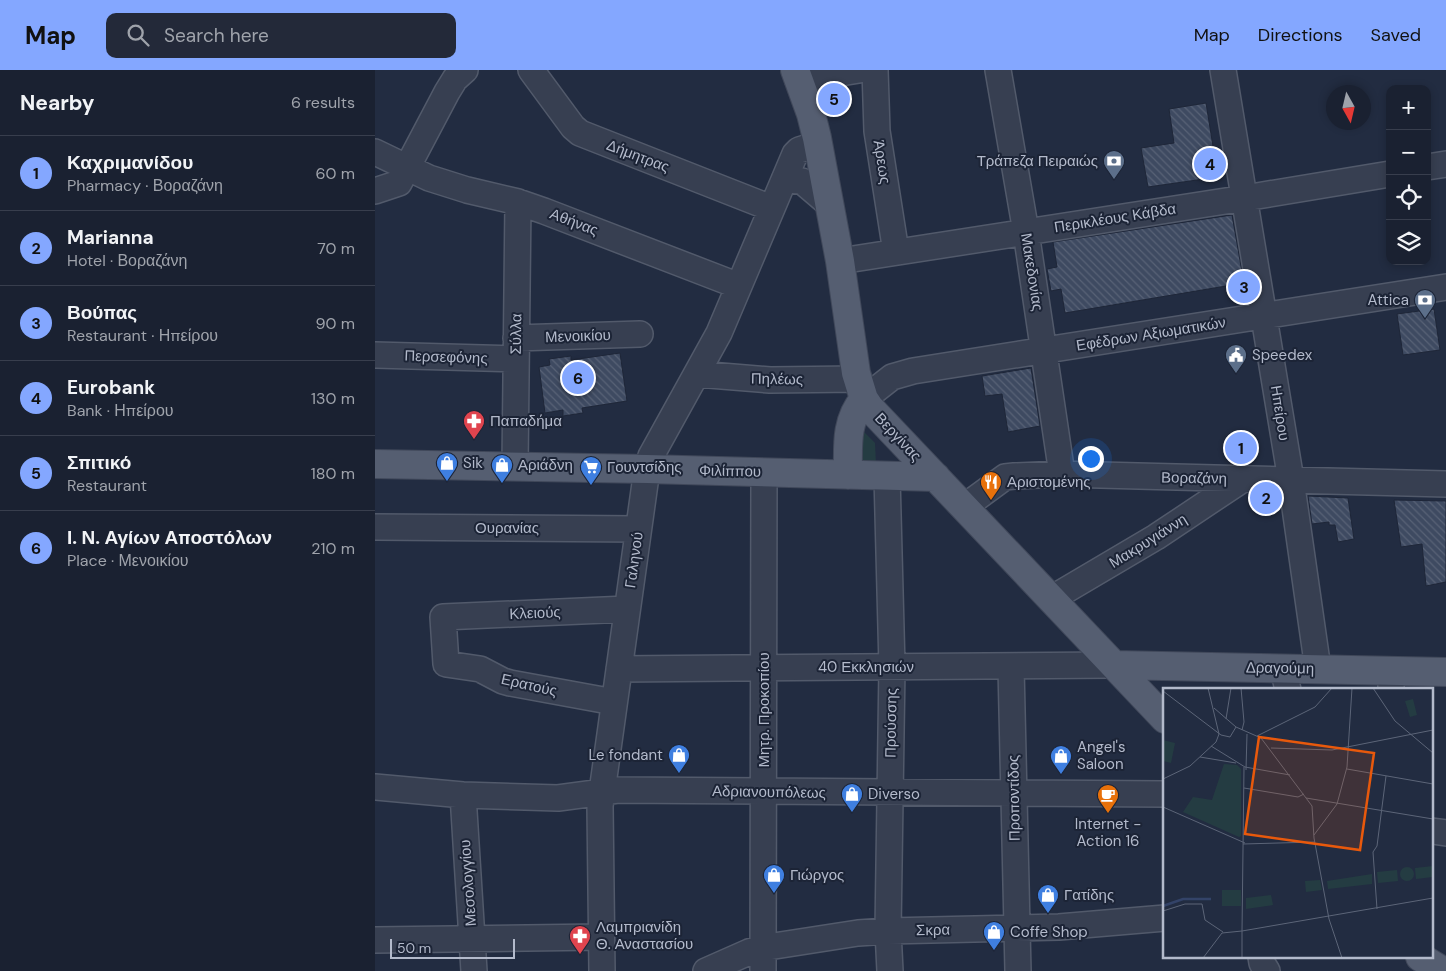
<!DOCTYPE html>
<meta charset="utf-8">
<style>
body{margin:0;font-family:"DM Sans",sans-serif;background:#232939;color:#f1f3f6}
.controls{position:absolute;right:15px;top:15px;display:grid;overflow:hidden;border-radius:10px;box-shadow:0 2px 8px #0003}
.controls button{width:45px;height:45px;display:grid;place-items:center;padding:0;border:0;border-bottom:1px solid #383e4d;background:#1a2131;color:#f1f3f6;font:25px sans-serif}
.compass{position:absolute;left:951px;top:15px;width:45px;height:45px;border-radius:50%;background:#1a2131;box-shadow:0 2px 8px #0003;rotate:172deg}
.scale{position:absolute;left:15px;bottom:12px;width:125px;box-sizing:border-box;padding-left:5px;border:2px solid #b3bacb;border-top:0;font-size:14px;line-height:18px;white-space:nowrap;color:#b3bacb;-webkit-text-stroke:4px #1c2436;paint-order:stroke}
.you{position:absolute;left:715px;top:388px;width:18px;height:18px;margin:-12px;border:4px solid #fff;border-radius:50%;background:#1a73e8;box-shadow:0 0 0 8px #1a73e833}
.badge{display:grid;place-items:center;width:32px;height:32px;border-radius:50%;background:#84a7ff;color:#111;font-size:16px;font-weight:700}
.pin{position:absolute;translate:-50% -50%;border:2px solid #fff;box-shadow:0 1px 5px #0006}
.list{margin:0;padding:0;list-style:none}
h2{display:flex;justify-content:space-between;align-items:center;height:65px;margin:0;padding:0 20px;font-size:21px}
h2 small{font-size:16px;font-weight:400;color:#9fa3ab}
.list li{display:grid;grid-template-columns:32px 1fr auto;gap:15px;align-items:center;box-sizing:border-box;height:75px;padding:0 20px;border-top:1px solid #383e4d}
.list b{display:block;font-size:19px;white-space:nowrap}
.list p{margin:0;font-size:16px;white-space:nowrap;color:#9fa3ab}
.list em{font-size:16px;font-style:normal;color:#9fa3ab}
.icon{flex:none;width:28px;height:28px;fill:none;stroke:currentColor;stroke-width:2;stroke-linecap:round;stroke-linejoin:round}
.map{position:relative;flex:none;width:1071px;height:901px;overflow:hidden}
header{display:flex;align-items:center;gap:30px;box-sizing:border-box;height:70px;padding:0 25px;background:#84a7ff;color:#111}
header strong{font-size:24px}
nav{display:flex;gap:28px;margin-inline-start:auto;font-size:18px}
.search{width:350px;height:45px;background:#232939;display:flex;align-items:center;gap:12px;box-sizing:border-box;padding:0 18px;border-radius:10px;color:#9fa3ab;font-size:19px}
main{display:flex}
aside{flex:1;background:#1a2131}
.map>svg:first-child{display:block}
.park{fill:#243c42}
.building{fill:url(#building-back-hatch);stroke:#1e2638}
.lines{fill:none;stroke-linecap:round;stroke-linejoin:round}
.minor-casing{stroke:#525a6b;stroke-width:28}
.major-casing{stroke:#40485a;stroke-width:30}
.minor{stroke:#373f51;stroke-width:25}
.major{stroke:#555e71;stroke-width:28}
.labels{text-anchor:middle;stroke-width:4;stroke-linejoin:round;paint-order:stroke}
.street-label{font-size:15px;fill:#b3bacb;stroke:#1c2436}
.poi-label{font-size:15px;fill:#b3bacb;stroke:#1c2436;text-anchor:start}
.inset-river{fill:none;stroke:#334368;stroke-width:2.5}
.inset-road{fill:none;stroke:#5c6578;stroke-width:1}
.view{fill:#e8590c;fill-opacity:0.15;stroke:#e8590c;stroke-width:2.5}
.inset-edge{fill:none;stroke:#b3bacb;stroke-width:2.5}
</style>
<header>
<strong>Map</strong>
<div class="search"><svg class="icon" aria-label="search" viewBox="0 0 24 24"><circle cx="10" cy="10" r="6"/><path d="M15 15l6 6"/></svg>Search here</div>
<nav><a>Map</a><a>Directions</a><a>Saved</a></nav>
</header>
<main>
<aside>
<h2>Nearby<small>6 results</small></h2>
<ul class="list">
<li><span class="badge">1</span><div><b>Καχριμανίδου</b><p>Pharmacy · Βοραζάνη</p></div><em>60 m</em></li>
<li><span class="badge">2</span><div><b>Marianna</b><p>Hotel · Βοραζάνη</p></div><em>70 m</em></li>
<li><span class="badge">3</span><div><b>Βούπας</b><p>Restaurant · Ηπείρου</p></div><em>90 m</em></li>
<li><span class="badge">4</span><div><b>Eurobank</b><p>Bank · Ηπείρου</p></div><em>130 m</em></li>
<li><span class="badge">5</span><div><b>Σπιτικό</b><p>Restaurant</p></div><em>180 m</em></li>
<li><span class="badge">6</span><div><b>Ι. Ν. Αγίων Αποστόλων</b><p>Place · Μενοικίου</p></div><em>210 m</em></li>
</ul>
</aside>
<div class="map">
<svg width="1071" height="901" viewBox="0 0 1071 901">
<defs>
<pattern id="building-back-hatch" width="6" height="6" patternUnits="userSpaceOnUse" patternTransform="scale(1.25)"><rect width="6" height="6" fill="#3e4a61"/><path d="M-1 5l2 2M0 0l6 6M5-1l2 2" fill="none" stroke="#586276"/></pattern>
</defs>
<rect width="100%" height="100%" fill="#222c41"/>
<!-- park -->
<path class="park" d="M480,362H489L500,373L501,394H480Z"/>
<!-- building -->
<path class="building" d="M831,33L843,107L773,117L766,78L799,73L794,39Z
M857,145L869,213L690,243L686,219L676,221L672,199L682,197L678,172Z
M1059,239L1065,280L1028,285L1022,244Z
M245,283L252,331L207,338L208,343L188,346V340L170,343L164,297L175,295L174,289L196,286V290Z
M656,298L665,356L633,362L627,324L610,326L607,306Z
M933,426L973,428L979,469L963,472L960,455H954V452L937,454Z
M1019,430L1071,431V512L1051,516L1047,474L1026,477Z"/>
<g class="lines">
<!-- minor casing -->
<g class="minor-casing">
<path id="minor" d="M156,0L198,57L205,63L396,138
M500,0L502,61L521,182
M623,0L651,162L687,404
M848,0L916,410L943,599
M423,10L484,0
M0,82L54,108L92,120L143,132L169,141L364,216
M1052,97L1071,94
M409,110L427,111L454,134
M0,121L24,113L72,22L80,9L90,0
M465,191L870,128L1015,104
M141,268L265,264
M0,285L141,289
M322,304L395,310L482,309
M489,329L517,307L538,301L1071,217
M140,396L143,132
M512,406L517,597L513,861L515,901
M589,437L630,407L639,406L687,404L1071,414
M0,457L263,459
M676,529L781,467L868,409
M636,597L643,901
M908,598L913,620
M244,599L739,595
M1016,601V620
M239,632L135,613L128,611L105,599L71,594L68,547L252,539
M0,717L88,725L183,728L243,720L790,724
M88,725L99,901
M1057,761L1071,763
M0,870L226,867
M886,887L887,893L892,901
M227,901L225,736L272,399L276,386L344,263L420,84L424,80L443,74
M331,901L374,882L387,878L483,863L513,861L684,857L790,848
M388,901L389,402"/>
</g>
<!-- major casing -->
<g class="major-casing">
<path id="major" d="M420,0L436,44L442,68L465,191L481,303L489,329L495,338L790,649
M0,394L272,399L561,407
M473,405C473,377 470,351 489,329
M739,595L1071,602
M1045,887L1068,901"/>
</g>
<!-- minor -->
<use href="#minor" class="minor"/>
<!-- major -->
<use href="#major" class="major"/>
</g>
<!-- icons -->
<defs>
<g id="bank-pin" transform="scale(1.125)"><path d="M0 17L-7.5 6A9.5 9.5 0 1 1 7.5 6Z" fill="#5c6f8a" stroke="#1c2436"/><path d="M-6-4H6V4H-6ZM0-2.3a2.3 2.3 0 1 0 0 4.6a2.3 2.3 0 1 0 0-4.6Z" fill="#fff"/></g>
<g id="civic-pin" transform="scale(1.125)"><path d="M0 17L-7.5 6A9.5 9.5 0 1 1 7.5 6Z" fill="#5c6f8a" stroke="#1c2436"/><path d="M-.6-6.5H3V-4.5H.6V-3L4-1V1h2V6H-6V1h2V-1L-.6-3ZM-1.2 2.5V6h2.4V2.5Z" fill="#fff"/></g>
<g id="pharmacy-pin" transform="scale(1.125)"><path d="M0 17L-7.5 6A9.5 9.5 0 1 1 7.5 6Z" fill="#e0444e" stroke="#1c2436"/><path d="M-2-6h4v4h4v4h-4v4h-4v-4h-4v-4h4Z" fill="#fff"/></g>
<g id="shop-pin" transform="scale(1.125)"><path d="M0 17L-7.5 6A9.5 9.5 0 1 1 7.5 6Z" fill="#3f7fe0" stroke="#1c2436"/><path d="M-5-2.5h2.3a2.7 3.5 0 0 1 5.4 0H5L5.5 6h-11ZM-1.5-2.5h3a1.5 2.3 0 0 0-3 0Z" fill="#fff"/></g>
<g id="supermarket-pin" transform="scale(1.125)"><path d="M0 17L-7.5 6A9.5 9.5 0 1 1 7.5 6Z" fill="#3f7fe0" stroke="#1c2436"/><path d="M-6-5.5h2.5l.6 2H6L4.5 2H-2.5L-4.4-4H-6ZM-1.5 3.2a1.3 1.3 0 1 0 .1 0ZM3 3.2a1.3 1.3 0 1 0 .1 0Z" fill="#fff"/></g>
<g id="restaurant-pin" transform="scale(1.125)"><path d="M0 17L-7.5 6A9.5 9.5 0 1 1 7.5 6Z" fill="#e8710a" stroke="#1c2436"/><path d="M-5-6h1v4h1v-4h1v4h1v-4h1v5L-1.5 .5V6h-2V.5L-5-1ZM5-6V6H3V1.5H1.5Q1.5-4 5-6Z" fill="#fff"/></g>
<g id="cafe-pin" transform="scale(1.125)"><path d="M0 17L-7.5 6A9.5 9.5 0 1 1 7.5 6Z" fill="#e8710a" stroke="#1c2436"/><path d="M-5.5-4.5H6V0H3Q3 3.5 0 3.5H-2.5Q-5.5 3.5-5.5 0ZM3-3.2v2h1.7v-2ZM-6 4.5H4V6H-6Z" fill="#fff"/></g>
</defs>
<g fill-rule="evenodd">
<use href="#bank-pin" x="739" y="91"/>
<use href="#bank-pin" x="1050" y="230"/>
<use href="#civic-pin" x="861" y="285"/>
<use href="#pharmacy-pin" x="99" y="351"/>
<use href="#shop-pin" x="72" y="393"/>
<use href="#shop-pin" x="127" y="395"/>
<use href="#supermarket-pin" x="216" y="397"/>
<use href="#restaurant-pin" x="616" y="412"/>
<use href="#shop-pin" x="304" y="685"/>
<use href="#shop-pin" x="686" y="686"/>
<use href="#shop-pin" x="477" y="724"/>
<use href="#cafe-pin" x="733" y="725"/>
<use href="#shop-pin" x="399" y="805"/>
<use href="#shop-pin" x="673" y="825"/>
<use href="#shop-pin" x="619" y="862"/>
<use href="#pharmacy-pin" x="205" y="866"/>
</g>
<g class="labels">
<!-- street labels -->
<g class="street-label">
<text transform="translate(263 86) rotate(21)" y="5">Δήμητρας</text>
<text transform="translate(507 92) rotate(81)" y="5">Άρεως</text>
<text transform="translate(740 148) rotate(-9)" y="5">Περικλέους Κάβδα</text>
<text transform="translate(199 152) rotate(21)" y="5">Αθήνας</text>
<text transform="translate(657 202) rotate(81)" y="5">Μακεδονίας</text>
<text transform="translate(141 264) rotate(-89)" y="5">Σύλλα</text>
<text transform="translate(776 264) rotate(-9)" y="5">Εφέδρων Αξιωματικών</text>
<text transform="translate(203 266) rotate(-2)" y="5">Μενοικίου</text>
<text transform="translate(71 287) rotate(2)" y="5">Περσεφόνης</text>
<text transform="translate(402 309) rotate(1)" y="5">Πηλέως</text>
<text transform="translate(905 343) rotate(81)" y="5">Ηπείρου</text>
<text transform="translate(523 367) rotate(47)" y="5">Βεργίνας</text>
<text transform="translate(355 401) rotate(1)" y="5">Φιλίππου</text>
<text transform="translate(819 408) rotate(1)" y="5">Βοραζάνη</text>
<text x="132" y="463">Ουρανίας</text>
<text transform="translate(773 471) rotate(-32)" y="5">Μακρυγιάννη</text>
<text transform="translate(259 490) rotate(-82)" y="5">Γαληνού</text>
<text transform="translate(160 543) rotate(-2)" y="5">Κλειούς</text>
<text x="491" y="602">40 Εκκλησιών</text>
<text transform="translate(905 598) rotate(1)" y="5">Δραγούμη</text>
<text transform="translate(154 615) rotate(13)" y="5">Ερατούς</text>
<text transform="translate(389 640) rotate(-90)" y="5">Μητρ. Προκοπίου</text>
<text transform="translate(516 653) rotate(-89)" y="5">Προύσσης</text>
<text transform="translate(394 722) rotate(1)" y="5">Αδριανουπόλεως</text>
<text transform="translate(639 728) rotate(-91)" y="5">Προποντίδος</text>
<text transform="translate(93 813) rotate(-94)" y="5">Μεσολογγίου</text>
<text transform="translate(558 860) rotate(-1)" y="5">Σκρα</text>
</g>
<!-- poi labels -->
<g class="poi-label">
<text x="723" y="96" text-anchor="end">Τράπεζα Πειραιώς</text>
<text x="1034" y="235" text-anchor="end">Attica</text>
<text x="877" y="290">Speedex</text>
<text x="115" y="356">Παπαδήμα</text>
<text x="88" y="398">Sik</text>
<text x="143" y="400">Αριάδνη</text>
<text x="232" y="402">Γουντσίδης</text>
<text x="632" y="417">Αριστομένης</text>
<text x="702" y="682">Angel's<tspan x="702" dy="17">Saloon</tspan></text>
<text x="288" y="690" text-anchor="end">Le fondant</text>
<text x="493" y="729">Diverso</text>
<text x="733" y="759" text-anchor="middle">Internet -<tspan x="733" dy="17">Action 16</tspan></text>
<text x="415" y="810">Γιώργος</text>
<text x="689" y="830">Γατίδης</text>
<text x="221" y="862">Λαμπριανίδη<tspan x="221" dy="17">Θ. Αναστασίου</tspan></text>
<text x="635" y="867">Coffe Shop</text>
</g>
</g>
<!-- overview -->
<g transform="translate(788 618)">
<rect width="270" height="270" fill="#222c41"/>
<path d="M250,11L254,27L247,29L242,13ZM0,52L12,55L8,75L0,73ZM61,76L74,77L78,81V148L76,149L20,124L30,109L49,112ZM270,178V189L253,191L252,180ZM237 186a7 7 0 1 1 14 0a7 7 0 1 1-14 0ZM234,182L235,193L215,195L214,184ZM209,186V196L165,201L164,193ZM157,192L159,202L143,204L142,193ZM59,202H78V218H59ZM108,207L110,217L83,221V210Z" fill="#243c42"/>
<path class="inset-river" d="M0,218L20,211H48"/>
<path class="inset-road" d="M45,0L56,46M78,0L81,34L79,42M210,0L232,33L270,65M0,3L58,47L67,49L73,39L98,50L149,118L151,150L166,231L179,270M51,20L73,39M63,31L68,0M94,48L152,19L169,0M48,58L82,79L127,87M108,60L169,62L270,42M37,69L73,75M81,79L79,243L270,210M184,81L270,96M83,82L84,46M0,91L27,78L53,54L56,46M81,100L135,109L141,106M143,110L270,131M0,119L82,155M151,147L174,116L184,79L189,0M80,156L152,154M214,221L210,164L214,158L223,88M0,223L22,216H39L42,232L60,244M40,270L59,245L79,243V270"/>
<path class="view" d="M96,49L211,65L197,162L82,146Z"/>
<rect width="270" height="270" class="inset-edge"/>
</g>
</svg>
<div class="controls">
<button>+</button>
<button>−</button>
<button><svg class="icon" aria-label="locate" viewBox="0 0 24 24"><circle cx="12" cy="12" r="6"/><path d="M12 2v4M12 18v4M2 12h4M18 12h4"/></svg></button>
<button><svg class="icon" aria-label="layers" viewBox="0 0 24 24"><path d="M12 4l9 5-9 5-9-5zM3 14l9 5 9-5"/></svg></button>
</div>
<svg class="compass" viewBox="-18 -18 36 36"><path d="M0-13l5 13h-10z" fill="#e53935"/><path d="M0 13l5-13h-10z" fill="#9fa3ab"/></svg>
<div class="scale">50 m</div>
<div class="you"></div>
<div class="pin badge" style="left:866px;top:378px">1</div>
<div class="pin badge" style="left:891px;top:428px">2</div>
<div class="pin badge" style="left:869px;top:217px">3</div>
<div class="pin badge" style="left:835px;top:94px">4</div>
<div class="pin badge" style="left:459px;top:29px">5</div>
<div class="pin badge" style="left:203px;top:308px">6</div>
</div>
</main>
